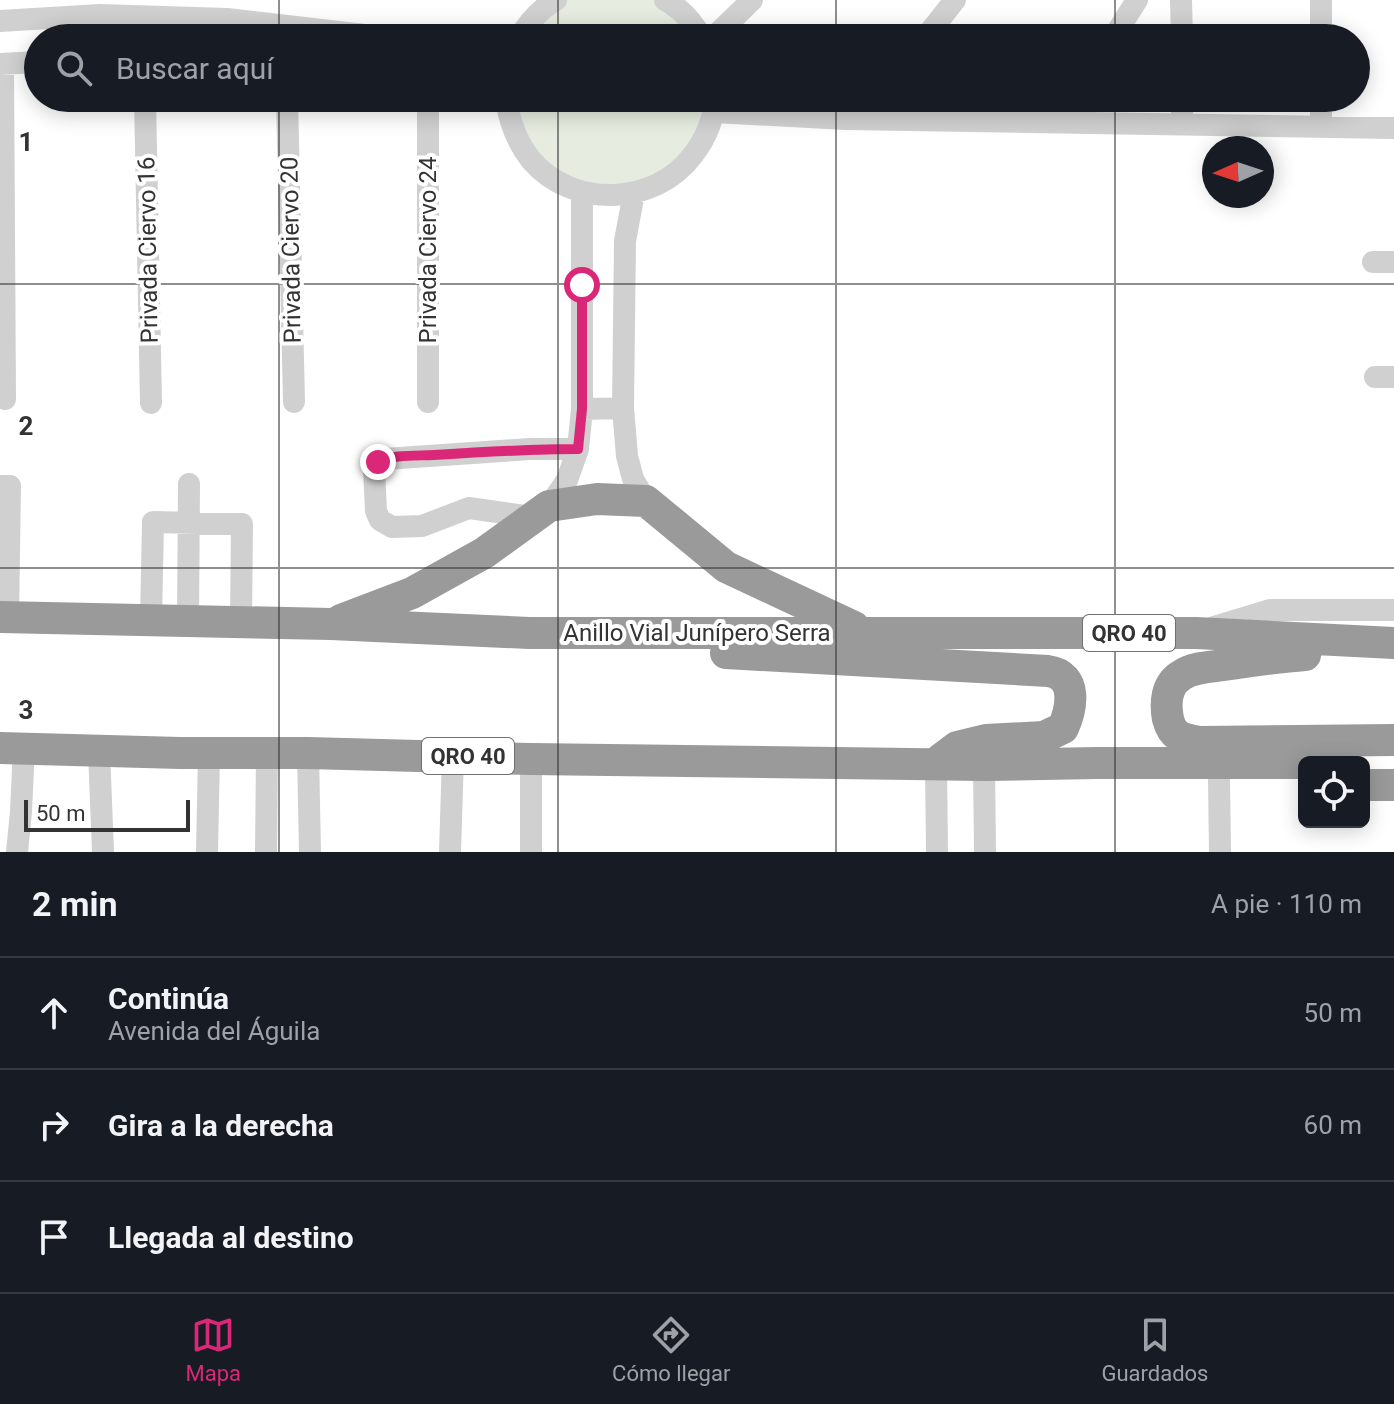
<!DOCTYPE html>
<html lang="es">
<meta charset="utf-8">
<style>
body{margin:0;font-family:Roboto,sans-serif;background:#20242c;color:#f1f3f6}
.controls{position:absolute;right:24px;bottom:24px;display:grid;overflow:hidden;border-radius:12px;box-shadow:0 4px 20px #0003}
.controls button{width:72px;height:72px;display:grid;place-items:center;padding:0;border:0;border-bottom:2px solid #363941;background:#171b24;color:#f1f3f6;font:40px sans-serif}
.compass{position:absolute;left:1202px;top:136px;width:72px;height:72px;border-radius:50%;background:#171b24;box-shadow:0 4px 20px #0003;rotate:267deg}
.scale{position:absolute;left:24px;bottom:20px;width:166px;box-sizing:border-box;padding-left:8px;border:4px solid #333;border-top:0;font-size:22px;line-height:28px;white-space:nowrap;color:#333;-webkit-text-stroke:6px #fff;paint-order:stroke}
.stop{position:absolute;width:24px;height:24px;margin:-18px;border:6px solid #db2777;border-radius:50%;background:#fff}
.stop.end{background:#db2777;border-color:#fff;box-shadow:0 2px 8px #0008}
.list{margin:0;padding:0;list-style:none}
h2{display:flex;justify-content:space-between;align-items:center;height:104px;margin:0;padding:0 32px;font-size:34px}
h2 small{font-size:26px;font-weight:400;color:#9ea1a6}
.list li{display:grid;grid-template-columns:52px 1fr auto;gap:24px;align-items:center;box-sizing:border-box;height:112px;padding:0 32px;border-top:2px solid #363941}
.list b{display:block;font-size:30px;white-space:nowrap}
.list p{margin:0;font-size:26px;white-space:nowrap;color:#9ea1a6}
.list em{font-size:26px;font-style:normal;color:#9ea1a6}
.icon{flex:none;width:44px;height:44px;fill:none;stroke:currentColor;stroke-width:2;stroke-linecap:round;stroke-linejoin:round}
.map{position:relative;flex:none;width:1394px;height:852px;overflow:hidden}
.search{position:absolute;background:#171b24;box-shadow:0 4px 20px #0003;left:24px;right:24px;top:24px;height:88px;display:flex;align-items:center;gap:20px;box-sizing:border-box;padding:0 28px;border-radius:44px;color:#9ea1a6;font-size:30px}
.sheet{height:440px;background:#171b24}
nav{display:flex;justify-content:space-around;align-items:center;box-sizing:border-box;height:112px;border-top:2px solid #363941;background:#171b24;font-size:22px;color:#9ea1a6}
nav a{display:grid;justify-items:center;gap:4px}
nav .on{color:#db2777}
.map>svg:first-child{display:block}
.grass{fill:#e6ecdf}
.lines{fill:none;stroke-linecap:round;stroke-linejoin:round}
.minor{stroke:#d0d0d0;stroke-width:22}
.highway{stroke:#9a9a9a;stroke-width:32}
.route{stroke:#db2777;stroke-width:10}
.grid{fill:none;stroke:#333;stroke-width:2;stroke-opacity:0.55}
.labels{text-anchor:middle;stroke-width:8;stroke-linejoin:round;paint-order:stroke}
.shield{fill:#fff;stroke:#707070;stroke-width:2}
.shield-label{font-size:22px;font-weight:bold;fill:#333}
.street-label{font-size:24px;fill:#333;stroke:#fff}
.grid-label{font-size:26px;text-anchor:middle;font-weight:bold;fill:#333;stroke:#fff;stroke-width:8;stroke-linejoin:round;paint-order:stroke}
</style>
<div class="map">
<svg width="1394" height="852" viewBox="0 0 1394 852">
<rect width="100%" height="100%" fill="#fff"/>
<!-- grass -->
<path class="grass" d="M560,0H659L701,38H522Z
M506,98H712L686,164L611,196L555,180L516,137Z"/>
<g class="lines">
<!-- minor -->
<path class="minor" d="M665,0C682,9 693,22 702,38
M1181,0L1182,38
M0,21L100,15L227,19L390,38
M519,38C528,23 540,9 556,0
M713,38L752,0
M925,38L955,0
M1113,38L1137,0
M1321,38V0
M0,64L38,62
M3,64L5,399
M145,98L151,403
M287,98L294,402
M428,98V402
M506,98C509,121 516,141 531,160C573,209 655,206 693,155C706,138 714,120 715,98
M1182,98V124
M714,112L846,119L1394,128
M846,119L867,98
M1036,122L1058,98
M1321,126V98
M634,193L625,241L623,408L627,456L633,479L646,501
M1373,262H1394
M1375,377H1394
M582,409L623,408
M0,486H10L8,618
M549,506L567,480L578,449L582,409V192
M532,517L469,508L422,526L392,527L380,520L376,511L374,469L378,462L385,459L530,449H578
M151,621L153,522L242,524L241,622
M188,621L189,484
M1214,627L1270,610H1394
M99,751L103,852
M308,753L310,852
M936,764L937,852
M984,765L985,852
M1219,779L1220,852
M17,852L21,812L24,748
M207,852L209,753
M266,852L267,754
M450,852L453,756
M531,852V759"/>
<!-- highway -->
<path class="highway" d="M0,617L331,624L529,633H1196L1394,643
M341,620L412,593L484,553L549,506L597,499L646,501L726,567L854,627
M726,653L1048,671C1078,675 1072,708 1063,728L1044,737L986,740L957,747L941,759
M1305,655C1278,657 1251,661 1224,665C1211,667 1194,667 1182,675C1166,684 1165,703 1168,719C1173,738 1183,739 1200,742L1394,740
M0,748L180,753H308L531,759L984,765L1097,763H1304
M1364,785H1394"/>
</g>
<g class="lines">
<!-- route -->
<path class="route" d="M378,462C394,454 416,456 434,455C482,452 530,449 578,449L582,409V285"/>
</g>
<!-- grid -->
<path class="grid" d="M279,0V38M558,0V38M836,0V38M1115,0V38M279,98V852M558,98V852M836,98V852M1115,98V852M0,284H1394M0,568H1394"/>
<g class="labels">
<!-- shield labels -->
<g class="shield">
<rect x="1083" y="615" width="92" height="36" rx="6"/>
<rect x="422" y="738" width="92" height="36" rx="6"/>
</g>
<g class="shield-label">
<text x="1129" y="641">QRO 40</text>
<text x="468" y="764">QRO 40</text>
</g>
<!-- street labels -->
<g class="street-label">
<text transform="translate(148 250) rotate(-91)" y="8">Privada Ciervo 16</text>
<text transform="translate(291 250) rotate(-91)" y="8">Privada Ciervo 20</text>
<text transform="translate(428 250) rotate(-90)" y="8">Privada Ciervo 24</text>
<text x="697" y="641">Anillo Vial Junípero Serra</text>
</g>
</g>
<g class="grid-label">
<text x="26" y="151">1</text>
<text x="26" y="435">2</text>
<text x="26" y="719">3</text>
</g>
</svg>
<div class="controls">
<button><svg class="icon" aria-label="locate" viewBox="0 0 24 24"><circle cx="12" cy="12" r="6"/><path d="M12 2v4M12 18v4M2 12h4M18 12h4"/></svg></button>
</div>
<svg class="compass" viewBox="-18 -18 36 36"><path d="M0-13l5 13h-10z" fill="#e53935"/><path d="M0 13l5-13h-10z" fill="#9ea1a6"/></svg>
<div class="scale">50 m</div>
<div class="stop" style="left:582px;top:285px"></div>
<div class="stop end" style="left:378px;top:462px"></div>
<div class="search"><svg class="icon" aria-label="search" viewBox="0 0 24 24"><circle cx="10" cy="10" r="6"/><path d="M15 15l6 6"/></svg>Buscar aquí</div>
</div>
<section class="sheet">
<h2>2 min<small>A pie · 110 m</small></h2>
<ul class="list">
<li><svg class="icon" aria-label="ahead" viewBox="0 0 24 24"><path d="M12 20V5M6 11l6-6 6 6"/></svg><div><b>Continúa</b><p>Avenida del Águila</p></div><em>50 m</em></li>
<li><svg class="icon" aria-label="right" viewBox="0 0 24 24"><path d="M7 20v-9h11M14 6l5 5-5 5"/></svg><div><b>Gira a la derecha</b></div><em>60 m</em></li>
<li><svg class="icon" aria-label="arrive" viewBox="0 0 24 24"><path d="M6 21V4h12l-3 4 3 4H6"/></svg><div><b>Llegada al destino</b></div></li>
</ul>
</section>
<nav>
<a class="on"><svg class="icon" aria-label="map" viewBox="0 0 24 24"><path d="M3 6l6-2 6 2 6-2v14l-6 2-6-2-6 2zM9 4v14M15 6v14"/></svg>Mapa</a>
<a><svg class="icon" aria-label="directions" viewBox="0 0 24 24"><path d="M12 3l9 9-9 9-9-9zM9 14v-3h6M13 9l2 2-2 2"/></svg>Cómo llegar</a>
<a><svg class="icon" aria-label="saved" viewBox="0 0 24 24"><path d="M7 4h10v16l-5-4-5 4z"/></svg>Guardados</a>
</nav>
